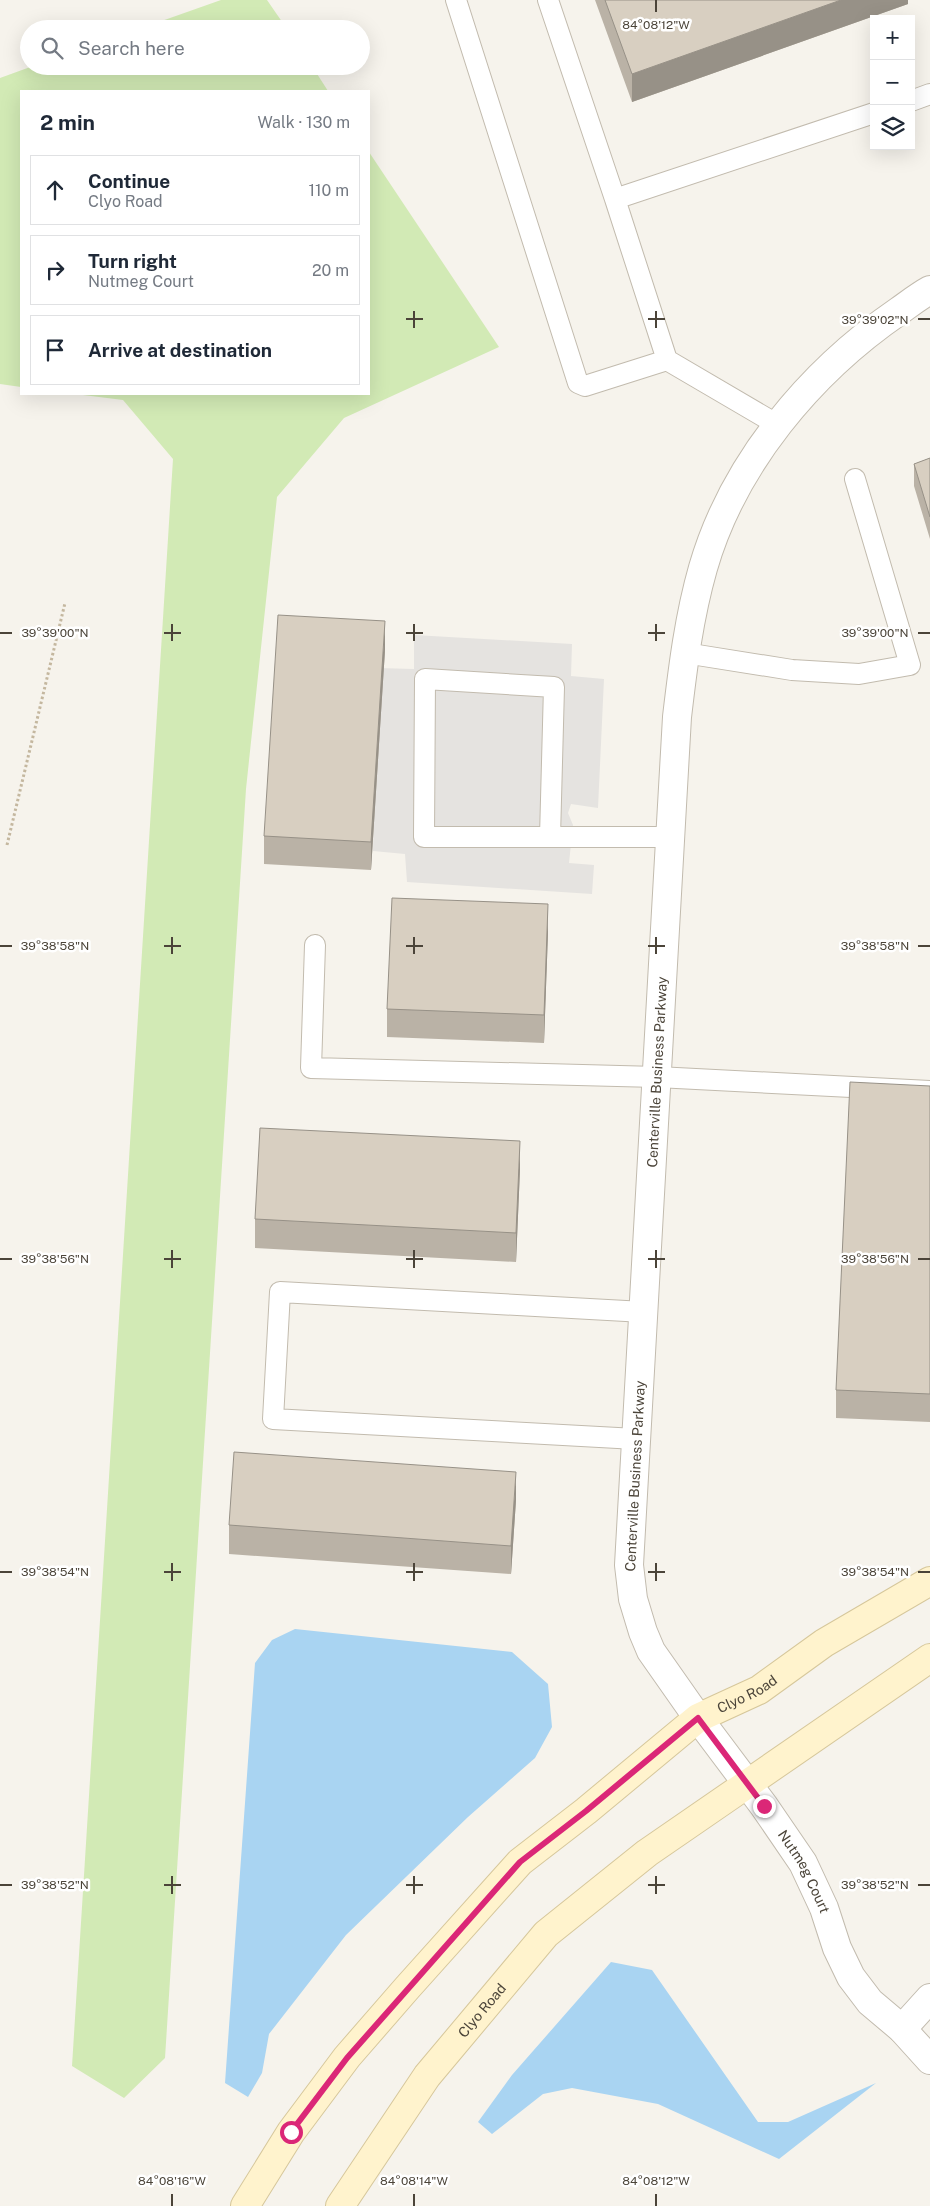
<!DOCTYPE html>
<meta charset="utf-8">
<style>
body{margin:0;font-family:"Public Sans",sans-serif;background:#f2f2f3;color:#1f2937}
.controls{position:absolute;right:15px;top:15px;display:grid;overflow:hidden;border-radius:0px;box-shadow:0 5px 20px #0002}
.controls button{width:45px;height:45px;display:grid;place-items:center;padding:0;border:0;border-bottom:1px solid #e0e1e3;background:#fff;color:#1f2937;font:25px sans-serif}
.stop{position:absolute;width:15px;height:15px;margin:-11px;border:4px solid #db2777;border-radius:50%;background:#fff}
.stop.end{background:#db2777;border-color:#fff;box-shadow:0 1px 5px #0008}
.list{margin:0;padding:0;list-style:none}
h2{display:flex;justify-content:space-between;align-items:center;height:65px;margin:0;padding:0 20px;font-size:21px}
h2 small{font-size:16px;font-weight:400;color:#747a83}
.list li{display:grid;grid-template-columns:32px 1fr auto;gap:15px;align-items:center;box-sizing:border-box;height:70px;margin:0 10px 10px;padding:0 10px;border:1px solid #e0e1e3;border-radius:0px}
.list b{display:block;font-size:19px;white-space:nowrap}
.list p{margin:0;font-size:16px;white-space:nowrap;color:#747a83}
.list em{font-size:16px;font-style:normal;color:#747a83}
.icon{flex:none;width:28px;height:28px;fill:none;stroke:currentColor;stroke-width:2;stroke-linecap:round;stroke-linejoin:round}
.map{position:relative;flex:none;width:930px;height:2206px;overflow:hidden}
.search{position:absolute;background:#fff;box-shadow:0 5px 20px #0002;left:20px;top:20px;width:350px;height:55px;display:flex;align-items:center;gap:12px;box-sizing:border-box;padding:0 18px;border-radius:28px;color:#747a83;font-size:19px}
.panel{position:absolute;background:#fff;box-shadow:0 5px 20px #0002;left:20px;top:90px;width:350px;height:305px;border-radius:0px}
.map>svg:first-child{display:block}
.green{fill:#d2eab5}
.parking{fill:#e5e3e0}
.water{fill:#a9d4f2}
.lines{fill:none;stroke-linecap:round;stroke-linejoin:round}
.lane-casing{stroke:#c2bbae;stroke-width:22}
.street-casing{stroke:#c2bbae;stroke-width:30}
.secondary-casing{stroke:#d6c79b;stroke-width:30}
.path{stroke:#c4b79f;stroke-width:3;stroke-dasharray:2.5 2.5;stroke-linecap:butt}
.lane{stroke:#fff;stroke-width:20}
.street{stroke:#fff;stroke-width:28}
.secondary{stroke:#fff3cd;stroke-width:28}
.wall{fill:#bab2a6}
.shaded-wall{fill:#979187}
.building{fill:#d8cfc1;stroke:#979187}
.route{stroke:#db2777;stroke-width:6}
.ticks{fill:none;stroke:#4b4439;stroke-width:2}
.labels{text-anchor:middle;stroke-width:5;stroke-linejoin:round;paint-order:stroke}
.street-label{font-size:14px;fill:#4b4439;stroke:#fff}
.ticks-label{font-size:12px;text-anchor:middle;fill:#4b4439;stroke:#fff;stroke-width:5;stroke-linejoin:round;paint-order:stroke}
</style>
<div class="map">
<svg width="930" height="2206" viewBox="0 0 930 2206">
<rect width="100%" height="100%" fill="#f6f3ec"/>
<!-- green -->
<path class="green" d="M221,0H267L287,29H139Z
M33,66H312L328,91H21V387L0,384V78Z
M369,152L499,347L344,418L277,497L246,789L165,2058L124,2098L72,2066L173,459L123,400L75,394H369Z"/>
<!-- parking -->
<path class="parking" d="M414,635L572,644L571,676L604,679L598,808L571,804L568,813L573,825L569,863L594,865L592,894L407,882L405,854L373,851L378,668L414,669Z"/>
<!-- water -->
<path class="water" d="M295,1629L512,1652L548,1684L552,1727L535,1758L468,1817L346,1935L269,2034L262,2073L248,2097L225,2083L255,1663L272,1640Z
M611,1962L652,1970L758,2122H788L876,2083L779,2159L658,2104L572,2088L543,2094L492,2134L478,2122L512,2075Z"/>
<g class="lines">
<!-- lane casing -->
<g class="lane-casing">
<path id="lane" d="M456,0L578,383L585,386L667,360
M548,0L615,199
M911,101L930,94
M778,425L667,360L615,199L874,113
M685,653L792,670L859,674L910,665L855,479
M550,837L554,687L425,679L424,837H670
M315,945L311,1068L657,1077L930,1091
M636,1439L273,1419L280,1292L644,1312"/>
</g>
<!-- street casing -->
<g class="street-casing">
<g id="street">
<path id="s1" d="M930,290C919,296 909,304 899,311C810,372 733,464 703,568C689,617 683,666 677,717L629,1565L633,1599L643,1632L651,1651L698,1718L764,1806L803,1863L824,1908L837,1948L851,1977L870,2002L902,2029L930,2060"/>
<path d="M902,2029L930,1998"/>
</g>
</g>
<!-- secondary casing -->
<g class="secondary-casing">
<g id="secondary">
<path id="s2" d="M245,2206L291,2132L347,2057L407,1988L520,1862L586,1811L698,1718L759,1690L824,1643L930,1581"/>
<path id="s3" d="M340,2206L427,2076L546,1934L647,1853L930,1658"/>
</g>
</g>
<!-- path -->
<path class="path" d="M7,845L65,603"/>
<!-- lane -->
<use href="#lane" class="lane"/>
<!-- street -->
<use href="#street" class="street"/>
<!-- secondary -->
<use href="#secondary" class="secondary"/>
</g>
<!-- wall -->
<path class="wall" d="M595,0H908V4L632,102Z
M930,458V539L914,486V464Z
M385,650L371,870L264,864V836Z
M548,932L544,1043L387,1037V1009Z
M930,1086V1422L836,1418V1390Z
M520,1169L516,1262L255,1248V1219Z
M516,1500L511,1574L229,1554V1525Z"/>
<!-- shaded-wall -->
<path class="shaded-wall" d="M841,0H908V4L632,102V74Z
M385,621V650L371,870V842Z
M548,904V932L544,1043V1015Z
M520,1141V1169L516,1262V1233Z
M516,1472V1500L511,1574V1546Z"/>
<!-- building -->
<path class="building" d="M605,0H841L632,74Z
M930,458V517L914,464Z
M278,615L385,621L371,842L264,836Z
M392,898L548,904L544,1015L387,1009Z
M850,1082L930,1086V1394L836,1390Z
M260,1128L520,1141L516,1233L255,1219Z
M234,1452L516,1472L511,1546L229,1525Z"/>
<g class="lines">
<!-- route -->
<path class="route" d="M291,2132L347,2058L520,1862L586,1811L698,1718L764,1806"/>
</g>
<!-- ticks -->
<path class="ticks" d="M656,0V12M414,311V328M656,311V328M406,319H423M648,319H665M918,319H930M172,624V641M414,624V641M656,624V641M0,633H12M164,633H181M406,633H423M648,633H665M918,633H930M172,937V954M414,937V954M656,937V954M0,946H12M164,946H181M406,946H423M648,946H665M918,946H930M172,1250V1268M414,1250V1268M656,1250V1268M0,1259H12M164,1259H181M406,1259H423M648,1259H665M918,1259H930M172,1563V1581M414,1563V1581M656,1563V1581M0,1572H12M164,1572H181M406,1572H423M648,1572H665M918,1572H930M172,1876V1894M414,1876V1894M656,1876V1894M0,1885H12M164,1885H181M406,1885H423M648,1885H665M918,1885H930M172,2194V2206M414,2194V2206M656,2194V2206"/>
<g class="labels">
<!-- street labels -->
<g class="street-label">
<text transform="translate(657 1072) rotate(-87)" y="5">Centerville Business Parkway</text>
<text transform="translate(635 1476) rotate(-87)" y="5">Centerville Business Parkway</text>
<text dy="5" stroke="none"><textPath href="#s2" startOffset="725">Clyo Road</textPath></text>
<text dy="5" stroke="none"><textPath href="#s1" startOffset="1726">Nutmeg Court</textPath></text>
<text dy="5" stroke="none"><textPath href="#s3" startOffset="242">Clyo Road</textPath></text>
</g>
</g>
<g class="ticks-label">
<text x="656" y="29">84°08'12"W</text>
<text x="875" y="324">39°39'02"N</text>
<text x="55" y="637">39°39'00"N</text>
<text x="875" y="637">39°39'00"N</text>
<text x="55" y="950">39°38'58"N</text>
<text x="875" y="950">39°38'58"N</text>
<text x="55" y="1263">39°38'56"N</text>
<text x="875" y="1263">39°38'56"N</text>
<text x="55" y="1576">39°38'54"N</text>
<text x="875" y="1576">39°38'54"N</text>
<text x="55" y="1889">39°38'52"N</text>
<text x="875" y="1889">39°38'52"N</text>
<text x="172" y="2185">84°08'16"W</text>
<text x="414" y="2185">84°08'14"W</text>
<text x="656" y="2185">84°08'12"W</text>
</g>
</svg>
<div class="controls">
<button>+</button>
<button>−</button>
<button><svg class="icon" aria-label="layers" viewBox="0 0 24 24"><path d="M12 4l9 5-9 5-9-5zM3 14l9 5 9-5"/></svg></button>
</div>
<div class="stop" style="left:291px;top:2132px"></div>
<div class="stop end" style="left:764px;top:1806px"></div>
<div class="search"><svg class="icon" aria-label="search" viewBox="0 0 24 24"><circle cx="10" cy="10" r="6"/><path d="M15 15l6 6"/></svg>Search here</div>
<section class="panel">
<h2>2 min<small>Walk · 130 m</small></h2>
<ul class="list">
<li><svg class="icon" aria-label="ahead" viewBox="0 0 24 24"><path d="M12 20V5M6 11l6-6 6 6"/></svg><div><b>Continue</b><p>Clyo Road</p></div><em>110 m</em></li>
<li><svg class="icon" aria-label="right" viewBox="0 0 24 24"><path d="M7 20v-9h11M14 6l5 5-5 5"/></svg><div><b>Turn right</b><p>Nutmeg Court</p></div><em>20 m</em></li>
<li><svg class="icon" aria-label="arrive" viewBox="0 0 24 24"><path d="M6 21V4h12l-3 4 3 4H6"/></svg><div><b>Arrive at destination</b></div></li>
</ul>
</section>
</div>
